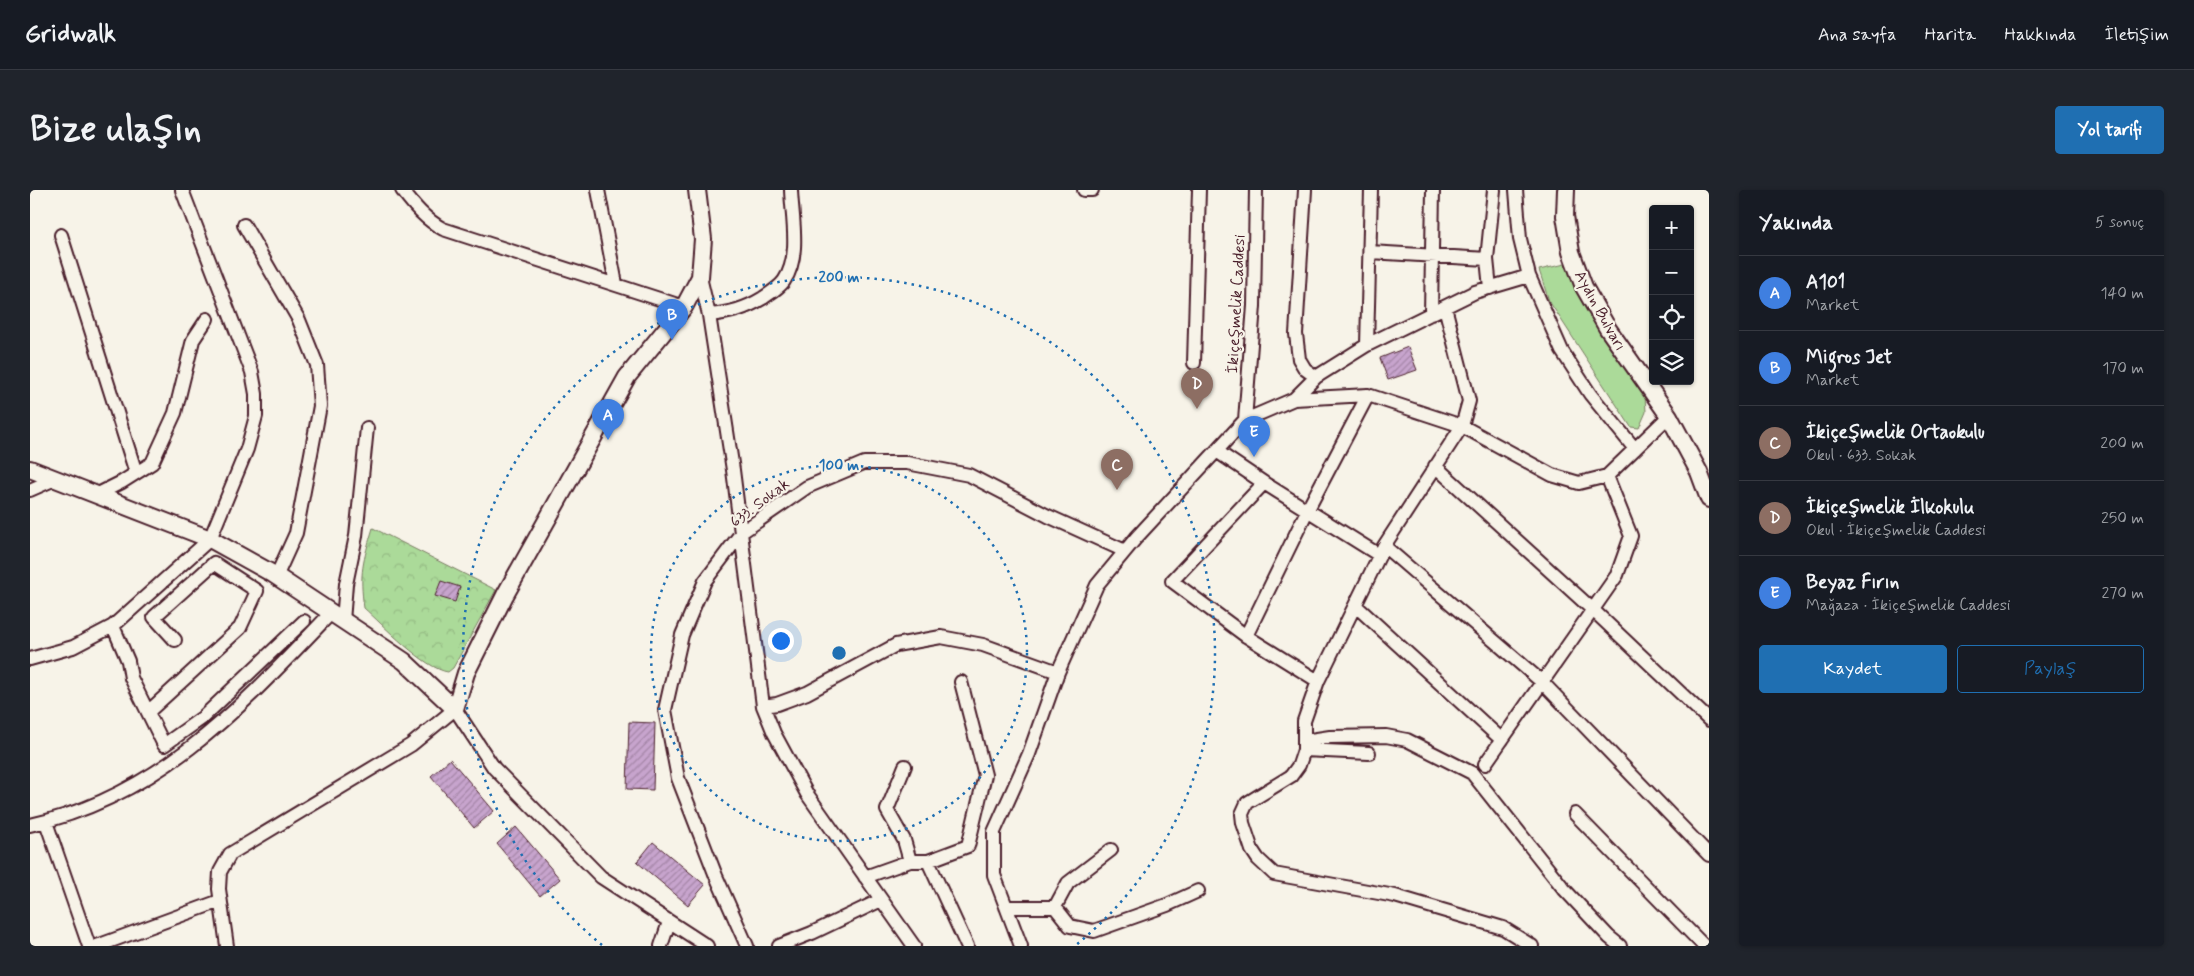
<!DOCTYPE html>
<html lang="tr">
<meta charset="utf-8">
<style>
body{margin:0;font-family:Mynerve,sans-serif;background:#20242c;color:#f1f3f6}
.controls{position:absolute;right:15px;top:15px;display:grid;overflow:hidden;border-radius:5px;box-shadow:0 1px 4px #0004}
.controls button{width:45px;height:45px;display:grid;place-items:center;padding:0;border:0;border-bottom:1px solid #363941;background:#171b24;color:#f1f3f6;font:25px sans-serif}
.you{position:absolute;left:750px;top:450px;width:18px;height:18px;margin:-12px;border:4px solid #fff;border-radius:50%;background:#1a73e8;box-shadow:0 0 0 8px #1a73e833}
.badge{display:grid;place-items:center;width:32px;height:32px;border-radius:50%;background:#1f6fb2;color:#fff;font-size:16px;font-weight:700}
.pin{position:absolute;translate:-50% -41px;filter:drop-shadow(0 1px 2px #0008)}
.pin::after{content:'';position:absolute;top:26px;width:18px;height:15px;background:inherit;clip-path:polygon(0 0,100% 0,50% 100%)}
.list{margin:0;padding:0;list-style:none}
h2{display:flex;justify-content:space-between;align-items:center;height:65px;margin:0;padding:0 20px;font-size:21px}
h2 small{font-size:16px;font-weight:400;color:#9ea1a6}
.list li{display:grid;grid-template-columns:32px 1fr auto;gap:15px;align-items:center;box-sizing:border-box;height:75px;padding:0 20px;border-top:1px solid #363941}
.list b{display:block;font-size:19px;white-space:nowrap}
.list p{margin:0;font-size:16px;white-space:nowrap;color:#9ea1a6}
.list em{font-size:16px;font-style:normal;color:#9ea1a6}
.actions{display:flex;gap:10px;padding:15px 20px}
.actions a{flex:1;padding:11px 0;border:1px solid #1f6fb2;border-radius:5px;text-align:center;font-size:18px;color:#1f6fb2}
.actions .main{background:#1f6fb2;color:#fff}
.icon{flex:none;width:28px;height:28px;fill:none;stroke:currentColor;stroke-width:2;stroke-linecap:round;stroke-linejoin:round}
.map{position:relative;flex:none;width:1679px;height:756px;overflow:hidden;border-radius:5px}
header{display:flex;align-items:center;gap:30px;box-sizing:border-box;height:70px;padding:0 25px;background:#171b24;border-bottom:1px solid #363941}
header strong{font-size:24px}
nav{display:flex;gap:28px;margin-inline-start:auto;font-size:18px}
.intro{display:flex;align-items:center;justify-content:space-between;box-sizing:border-box;height:120px;padding:0 30px}
h1{margin:0;font-size:35px}
.button{padding:12px 22px;border-radius:5px;background:#1f6fb2;color:#fff;font-size:18px;font-weight:700}
main{display:flex;gap:30px;padding:0 30px}
aside{flex:1;background:#171b24;border-radius:5px;box-shadow:0 1px 4px #0004}
.map>svg:first-child{display:block}
.green{fill:#abda99;stroke:#7a7c62}
.park{fill:url(#park-crowns);stroke:#7a7c62}
.building{fill:url(#building-hatch);stroke:#4a1f2b}
.lines{fill:none;stroke-linecap:round;stroke-linejoin:round}
.street-casing{stroke:#4a1f2b;stroke-width:16}
.secondary-casing{stroke:#4a1f2b;stroke-width:20}
.street{stroke:#f7f3e8;stroke-width:12}
.secondary{stroke:#f7f3e8;stroke-width:16}
.ring{fill:none;stroke:#1f6fb2;stroke-width:2.5;stroke-dasharray:2.5 5}
.labels{text-anchor:middle;stroke-width:4.5;stroke-linejoin:round;paint-order:stroke}
.street-label{font-size:16px;fill:#4a1f2b;stroke:#f7f3e8}
.centre{fill:#1f6fb2;stroke:#f7f3e8;stroke-width:2.5}
.ring-label{font-size:15px;text-anchor:middle;font-weight:bold;fill:#1f6fb2;stroke:#f7f3e8;stroke-width:4.5;stroke-linejoin:round;paint-order:stroke}
</style>
<header>
<strong>Gridwalk</strong>
<nav><a>Ana sayfa</a><a>Harita</a><a>Hakkında</a><a>İletişim</a></nav>
</header>
<div class="intro"><h1>Bize ulaşın</h1><a class="button">Yol tarifi</a></div>
<main>
<div class="map">
<svg width="1679" height="756" viewBox="0 0 1679 756">
<defs>
<pattern id="park-crowns" width="20" height="18" patternUnits="userSpaceOnUse" patternTransform="scale(1.25)"><rect width="20" height="18" fill="#abda99"/><path d="M2 6a3 3 0 1 1 6 0M12 15a3 3 0 1 1 6 0" fill="none" stroke="#95bb84"/></pattern>
<pattern id="building-hatch" width="6" height="6" patternUnits="userSpaceOnUse" patternTransform="scale(1.25)"><rect width="6" height="6" fill="#c7a4cd"/><path d="M-1 1l2-2M0 6l6-6M5 7l2-2" fill="none" stroke="#a485a7"/></pattern>
</defs>
<rect width="100%" height="100%" fill="#f7f3e8"/>
<filter id="ink" filterUnits="userSpaceOnUse"><feTurbulence type="fractalNoise" baseFrequency=".02" numOctaves="2"/><feDisplacementMap in="SourceGraphic" scale="10" xChannelSelector="R" yChannelSelector="G"/><feConvolveMatrix kernelMatrix="1 2 1 2 8 2 1 2 1" color-interpolation-filters="sRGB"/></filter>
<g filter="url(#ink)">
<!-- green -->
<path class="green" d="M1535,74L1615,205L1616,222L1609,238L1601,237L1519,111L1509,80Z"/>
<!-- park -->
<path class="park" d="M343,338L466,400L423,478L418,482C395,479 353,435 334,418C329,383 333,371 343,338Z"/>
<!-- building -->
<path class="building" d="M1378,157L1387,180L1358,190L1350,168Z
M411,391L430,397L425,412L405,406Z
M599,532L625,533L623,600L597,599Z
M420,569L464,621L444,638L401,586Z
M486,637L530,689L510,706L467,654Z
M623,652L675,695L658,715L607,672Z"/>
<g class="lines">
<!-- street casing -->
<g class="street-casing">
<path id="street" d="M372,0C384,16 396,30 413,39L654,117
M568,0L586,94
M1054,0H1062
M1275,0L1266,144L1269,169L1275,179L1286,187
M1486,0L1490,49L1499,86L1532,161L1560,204L1605,259
M214,35L269,130L287,175L290,216L266,343L246,387
M31,45L106,283
M1340,62L1457,69
M670,87L679,125L703,280L733,516L747,514L777,503L866,455L911,447L953,455L1028,482
M1460,98L1457,69L1464,0
M1415,117L1439,211L1432,236L1354,356L1288,491L1274,531V560L1269,575L1261,586L1217,613L1212,624L1213,633L1222,660L1228,669L1244,684L1365,706L1473,738L1502,756
M1401,124L1403,0
M679,125C700,123 715,119 733,108C740,103 749,98 754,91C771,66 762,28 761,0
M1337,155L1341,0
M1164,173L1169,0
M1264,209L1286,187L1337,155L1445,102L1499,86
M1215,230L1224,116L1226,0
M1188,262L1234,293L1349,365
M1405,276L1563,420L1679,530
M1234,293L1142,391L1216,446L1288,491
M0,300L25,289
M66,305L92,292L122,273L145,223L163,150L177,129
M1354,356L1512,492L1679,665
M1326,416L1472,550
M313,431L316,394L326,346L337,238
M83,436L98,471L101,488L134,555L172,528L274,431
M1216,446L1278,319L1338,205
M0,469L43,457L83,436L180,349L217,259L226,226V204L222,182L152,0
M733,516L744,543L777,604L884,756
M118,522L210,438L227,401L184,373L124,427L145,450
M1274,551L1300,547L1356,546L1377,550L1442,583L1534,699L1579,747L1590,756
M1274,560L1339,563
M1455,574L1587,385L1601,346L1577,286
M875,576L857,620L874,650L880,671
M1545,624L1674,756
M16,632L59,756
M0,635C130,607 213,515 301,423
M898,671L937,756
M835,687L880,671H898L938,656L955,585L931,492
M976,717H1025L1040,736L1064,741L1137,715L1168,701
M1025,717L1038,693L1081,660
M67,756L190,711
M197,756L189,699L190,682L200,664L381,555L425,519L464,578L571,687L677,756
M631,756L639,732
M717,756L686,686L648,588L635,520L652,445L675,391L712,342L777,297L834,273H877L939,285L1018,326L1095,361
M749,756L782,743L851,710
M991,756L964,685V642L999,564L1028,482L1067,395L1106,348L1215,230L1264,209L1338,205L1432,236L1522,285L1549,293L1577,286L1639,226"/>
</g>
<!-- secondary casing -->
<g class="secondary-casing">
<path id="secondary" d="M1536,0L1535,26L1541,62L1554,97L1578,139L1639,226L1669,282L1679,309
M0,279L180,349L243,384L374,471L425,519L436,483L475,405L597,187L654,117L670,87L673,49L667,0"/>
</g>
<!-- street -->
<use href="#street" class="street"/>
<!-- secondary -->
<use href="#secondary" class="secondary"/>
</g>
</g>
<!-- distance rings -->
<g class="ring">
<circle cx="809" cy="463" r="188"/>
<path d="M572 755A376 376 0 1 1 1046 755"/>
</g>
<g class="labels">
<!-- street labels -->
<g class="street-label">
<text transform="translate(1205 114) rotate(-87)" y="6">İkiçeşmelik Caddesi</text>
<text transform="translate(1571 120) rotate(61)" y="6">Aydın Bulvarı</text>
<text transform="translate(729 312) rotate(-37)" y="6">633. Sokak</text>
</g>
</g>
<circle cx="809" cy="463" r="8" class="centre"/>
<g class="ring-label">
<text x="809" y="92">200 m</text>
<text x="809" y="280">100 m</text>
</g>
</svg>
<div class="controls">
<button>+</button>
<button>−</button>
<button><svg class="icon" aria-label="locate" viewBox="0 0 24 24"><circle cx="12" cy="12" r="6"/><path d="M12 2v4M12 18v4M2 12h4M18 12h4"/></svg></button>
<button><svg class="icon" aria-label="layers" viewBox="0 0 24 24"><path d="M12 4l9 5-9 5-9-5zM3 14l9 5 9-5"/></svg></button>
</div>
<div class="you"></div>
<div class="pin badge" style="left:578px;top:250px;background:#3f7fe0">A</div>
<div class="pin badge" style="left:642px;top:150px;background:#3f7fe0">B</div>
<div class="pin badge" style="left:1087px;top:300px;background:#8d6e63">C</div>
<div class="pin badge" style="left:1167px;top:219px;background:#8d6e63">D</div>
<div class="pin badge" style="left:1224px;top:267px;background:#3f7fe0">E</div>
</div>
<aside>
<h2>Yakında<small>5 sonuç</small></h2>
<ul class="list">
<li><span class="badge" style="background:#3f7fe0">A</span><div><b>A101</b><p>Market</p></div><em>140 m</em></li>
<li><span class="badge" style="background:#3f7fe0">B</span><div><b>Migros Jet</b><p>Market</p></div><em>170 m</em></li>
<li><span class="badge" style="background:#8d6e63">C</span><div><b>İkiçeşmelik Ortaokulu</b><p>Okul · 633. Sokak</p></div><em>200 m</em></li>
<li><span class="badge" style="background:#8d6e63">D</span><div><b>İkiçeşmelik İlkokulu</b><p>Okul · İkiçeşmelik Caddesi</p></div><em>250 m</em></li>
<li><span class="badge" style="background:#3f7fe0">E</span><div><b>Beyaz Fırın</b><p>Mağaza · İkiçeşmelik Caddesi</p></div><em>270 m</em></li>
</ul>
<div class="actions"><a class="main">Kaydet</a><a>Paylaş</a></div>
</aside>
</main>
